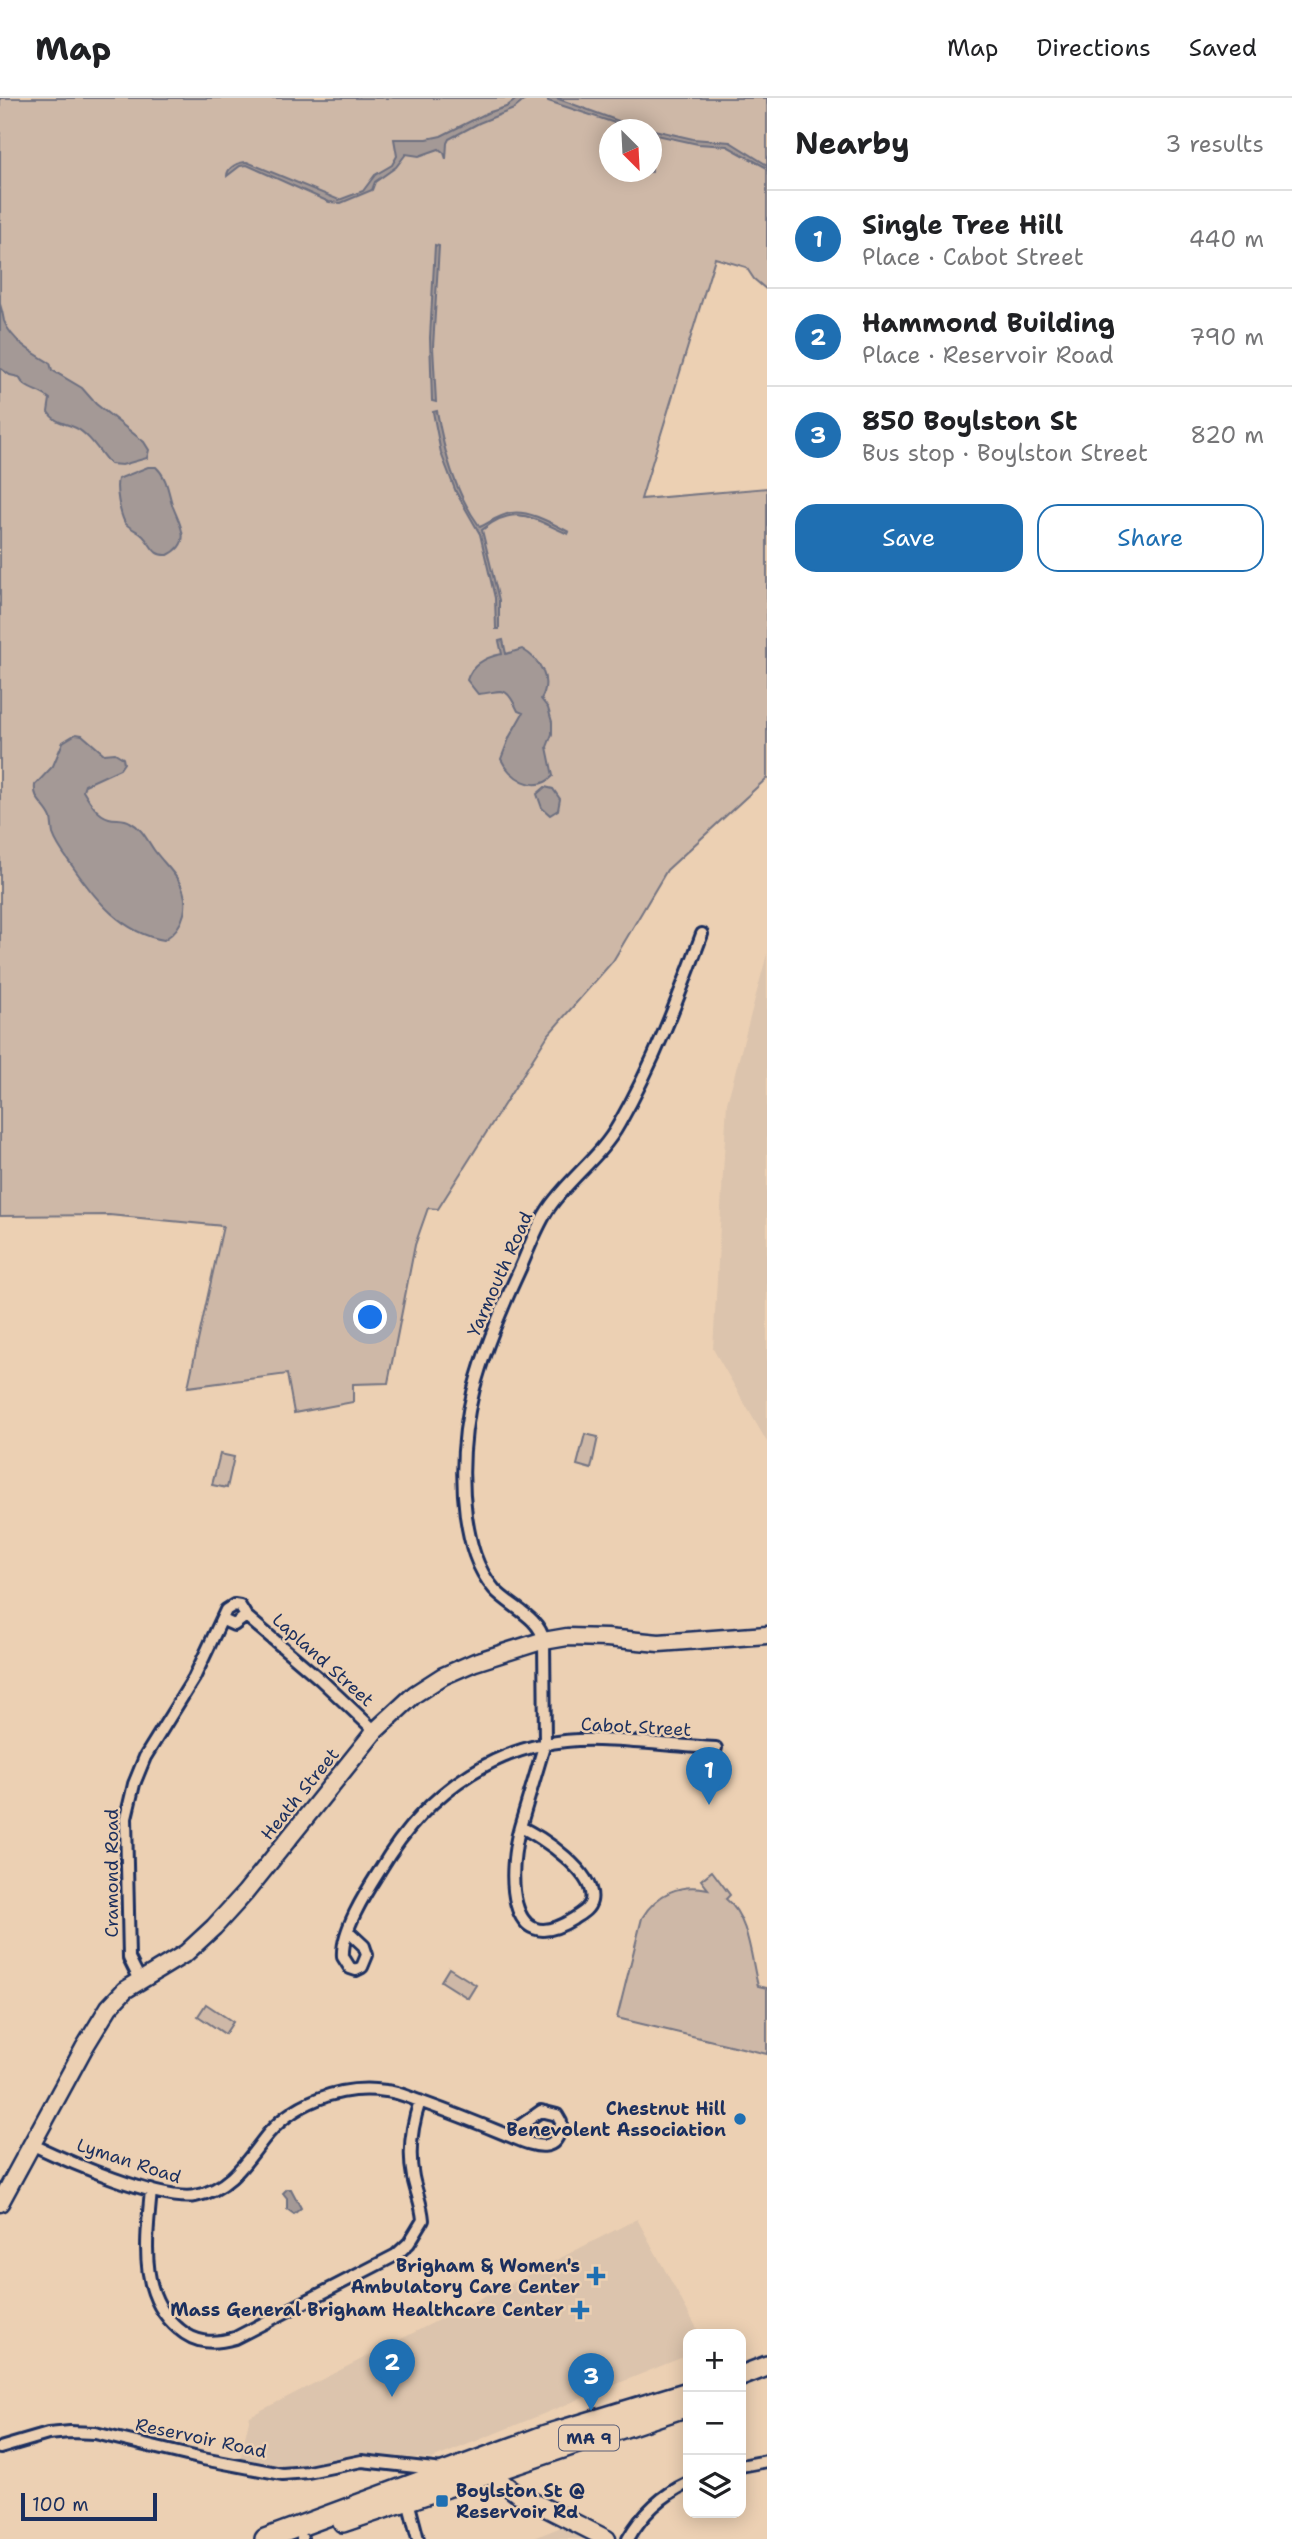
<!DOCTYPE html>
<meta charset="utf-8">
<style>
body{margin:0;font-family:"Shantell Sans",sans-serif;background:#f6f6f6;color:#202124}
.controls{position:absolute;right:21px;bottom:21px;display:grid;overflow:hidden;border-radius:14px;box-shadow:0 4px 18px #0003}
.controls button{width:63px;height:63px;display:grid;place-items:center;padding:0;border:0;border-bottom:2px solid #e0e0e0;background:#fff;color:#202124;font:35px sans-serif}
.compass{position:absolute;left:599px;top:21px;width:63px;height:63px;border-radius:50%;background:#fff;box-shadow:0 4px 18px #0003;rotate:156deg}
.scale{position:absolute;left:21px;bottom:18px;width:136px;box-sizing:border-box;padding-left:7px;border:4px solid #1b2f5e;border-top:0;font-size:19px;line-height:24px;white-space:nowrap;color:#1b2f5e;-webkit-text-stroke:5px #ecd0b3;paint-order:stroke}
.you{position:absolute;left:371px;top:1220px;width:24px;height:24px;margin:-18px;border:5px solid #fff;border-radius:50%;background:#1a73e8;box-shadow:0 0 0 10px #1a73e833}
.badge{display:grid;place-items:center;width:46px;height:46px;border-radius:50%;background:#1f6fb2;color:#fff;font-size:23px;font-weight:700}
.pin{position:absolute;translate:-50% -58px;filter:drop-shadow(0 2px 4px #0008)}
.pin::after{content:'';position:absolute;top:37px;width:24px;height:21px;background:inherit;clip-path:polygon(0 0,100% 0,50% 100%)}
.list{margin:0;padding:0;list-style:none}
h2{display:flex;justify-content:space-between;align-items:center;height:91px;margin:0;padding:0 28px;font-size:30px}
h2 small{font-size:23px;font-weight:400;color:#757577}
.list li{display:grid;grid-template-columns:46px 1fr auto;gap:21px;align-items:center;box-sizing:border-box;height:98px;padding:0 28px;border-top:2px solid #e0e0e0}
.list b{display:block;font-size:26px;white-space:nowrap}
.list p{margin:0;font-size:23px;white-space:nowrap;color:#757577}
.list em{font-size:23px;font-style:normal;color:#757577}
.actions{display:flex;gap:14px;padding:21px 28px}
.actions a{flex:1;padding:16px 0;border:2px solid #1f6fb2;border-radius:21px;text-align:center;font-size:24px;color:#1f6fb2}
.actions .main{background:#1f6fb2;color:#fff}
.icon{flex:none;width:38px;height:38px;fill:none;stroke:currentColor;stroke-width:2;stroke-linecap:round;stroke-linejoin:round}
.map{position:relative;flex:none;width:767px;height:2441px;overflow:hidden}
header{display:flex;align-items:center;gap:42px;box-sizing:border-box;height:98px;padding:0 35px;background:#fff;border-bottom:2px solid #e0e0e0}
header strong{font-size:33px}
nav{display:flex;gap:38px;margin-inline-start:auto;font-size:24px}
main{display:flex}
aside{flex:1;background:#fff}
.map>svg:first-child{display:block}
.built{fill:#dcc4ad}
.green{fill:#ceb8a7;stroke:#747482;stroke-width:2;fill-rule:evenodd}
.water{fill:#a49996;stroke:#6d6f80;stroke-width:2}
.lines{fill:none;stroke-linecap:round;stroke-linejoin:round}
.street-casing{stroke:#1b2f5e;stroke-width:16}
.secondary-casing{stroke:#1b2f5e;stroke-width:21}
.highway-casing{stroke:#1b2f5e;stroke-width:24}
.street{stroke:#ecd0b3;stroke-width:10}
.secondary{stroke:#ecd0b3;stroke-width:16}
.highway{stroke:#ecd0b3;stroke-width:19}
.poi-dot{fill:#1f6fb2;stroke:#ecd0b3;stroke-width:2.5}
.labels{text-anchor:middle;stroke-width:5;stroke-linejoin:round;paint-order:stroke}
.shield{fill:#ecd0b3;stroke:#5a5f78;stroke-width:2}
.shield-label{font-size:16px;font-weight:bold;fill:#1b2f5e}
.street-label{font-size:18px;fill:#1b2f5e;stroke:#ecd0b3}
.poi-label{font-size:18px;font-weight:bold;fill:#1b2f5e;stroke:#ecd0b3;text-anchor:end}
</style>
<header>
<strong>Map</strong>
<nav><a>Map</a><a>Directions</a><a>Saved</a></nav>
</header>
<main>
<div class="map">
<svg width="767" height="2441" viewBox="0 0 767 2441">
<rect width="100%" height="100%" fill="#ecd0b3"/>
<filter id="ink" filterUnits="userSpaceOnUse"><feTurbulence type="fractalNoise" baseFrequency=".0143" numOctaves="2"/><feDisplacementMap in="SourceGraphic" scale="14" xChannelSelector="R" yChannelSelector="G"/><feConvolveMatrix kernelMatrix="1 2 1 2 8 2 1 2 1" color-interpolation-filters="sRGB"/></filter>
<g filter="url(#ink)">
<!-- built -->
<path class="built" d="M767,856V1344L713,1251L727,1005Z
M637,2121L700,2236H688V2257L432,2361L365,2356L294,2369L272,2368L240,2361L250,2318Z
M561,2429L585,2441H532Z"/>
<!-- green -->
<path class="green" d="M0,0H767V192L754,181L746,169L715,160L641,401L767,390V680L667,772L613,863L548,937L438,1111L428,1110L415,1147L388,1285L353,1286V1304L294,1315L287,1276L188,1289L223,1128L109,1117L0,1118ZM610,32H652V74H610Z
M585,1336L598,1339L591,1371L577,1367Z
M220,1356L234,1359L227,1390L212,1387Z
M712,1773L730,1797L726,1801C749,1819 751,1861 758,1888L767,1890V1956L617,1920L642,1820C657,1795 680,1785 708,1791L701,1782Z
M449,1870L476,1887L468,1900L441,1883Z
M206,1906L233,1924L225,1936L198,1918Z"/>
<!-- water -->
<path class="water" d="M518,0H527L514,11L479,25L449,41L447,45L446,61L444,55L439,51L419,58L406,56L396,69L375,84L372,92L341,105L329,104L247,67L240,68L227,78C227,69 239,64 247,64L339,102L363,93L375,77L392,67L397,58L394,41H427L441,38L487,15L506,9Z
M547,0H556L624,25L693,41L730,44L767,67V70L727,48L698,46L652,36V32L633,31L548,3Z
M435,147L439,148L433,249L436,304L432,303L430,240Z
M0,206C2,212 3,217 4,223C12,243 33,255 50,265L52,272L82,290L96,306L144,344L149,352L147,360L122,367L110,366C100,355 90,337 76,330C64,324 56,326 48,314L50,301C39,291 25,293 19,279L10,277L0,270Z
M437,313C444,354 455,395 480,429C490,424 499,417 511,415C530,412 553,426 569,434L568,436C534,422 516,404 482,432L499,502V531H496L495,500L480,436L456,394L441,355L433,314Z
M148,369H156C168,380 168,395 173,409C180,427 193,445 168,457C152,458 153,448 143,438C138,433 129,430 125,425C120,416 115,390 118,381Z
M503,542L506,556L522,551C541,562 552,582 541,601L548,610L552,624V636L547,649L553,678C535,697 509,679 501,661L510,638L523,615L518,613C505,585 503,594 478,596L467,582C472,566 486,559 502,556L499,543Z
M76,636L82,637L104,656L115,655L123,660L124,665L120,671L85,687L83,693C89,703 97,717 109,720C116,722 124,720 130,724C142,730 147,742 154,752C162,763 171,771 178,782C192,804 185,829 164,842C122,835 96,802 73,769C66,759 57,748 53,736C52,731 52,725 51,720C46,707 33,703 35,687L53,668L63,644Z
M545,689L553,691L560,701L558,712L550,717L542,710L537,696Z
M287,2091H291L301,2110L294,2116L287,2111V2100L283,2095Z"/>
<g class="lines">
<!-- street casing -->
<g class="street-casing">
<path id="street" d="M223,1522L234,1527L246,1518
M520,1729C508,1769 505,1864 573,1821C580,1816 589,1812 591,1803C597,1776 541,1738 520,1729L545,1645L544,1543C539,1518 510,1509 494,1491C476,1470 470,1445 466,1418C454,1325 481,1255 519,1173C529,1151 537,1126 551,1107C572,1078 602,1057 619,1026C654,965 678,901 702,836
M349,1834L364,1848L367,1857L362,1869L356,1872L350,1870L343,1859C341,1833 366,1794 380,1772C428,1691 502,1639 598,1642C637,1643 676,1648 716,1650
M140,1882L129,1860L126,1720L134,1686L145,1659L194,1580L226,1512L234,1507L240,1508L246,1518L321,1582L375,1633
M33,2047C67,2063 161,2104 195,2098C228,2092 244,2067 263,2042C291,2005 340,1986 386,1993C399,1994 410,2000 422,2004C450,2014 478,2025 507,2037L541,2013L557,2017L561,2024C558,2062 528,2045 507,2037
M151,2092C147,2140 137,2196 179,2231C196,2246 214,2246 235,2240L396,2157L409,2145L423,2122C422,2107 416,2094 413,2079C408,2054 412,2027 420,2003
M0,2350L48,2336L70,2334L95,2335L203,2361L282,2376L308,2374L362,2363L443,2372
M741,2368L767,2363
M408,2403L418,2441
M302,2440V2441
M628,2441C642,2416 662,2397 688,2385"/>
</g>
<!-- secondary casing -->
<g class="secondary-casing">
<path id="secondary" d="M0,2105L84,1950L109,1909L125,1892L186,1855L214,1829L245,1795L375,1633L415,1596L443,1578L475,1564L538,1544L567,1539L607,1540L659,1545L767,1537
M483,2369L516,2395L607,2441"/>
</g>
<!-- highway casing -->
<g class="highway-casing">
<path id="highway" d="M741,2278L767,2268
M343,2424L688,2308
M265,2441L546,2337L688,2294"/>
</g>
<!-- street -->
<use href="#street" class="street"/>
<!-- secondary -->
<use href="#secondary" class="secondary"/>
<!-- highway -->
<use href="#highway" class="highway"/>
</g>
</g>
<!-- markers -->
<g class="poi-dot">
<circle cx="740" cy="2021" r="7"/>
<path d="M592.5 2167.5h7v7h7v7h-7v7h-7v-7h-7v-7h7z"/>
<path d="M576.5 2201.5h7v7h7v7h-7v7h-7v-7h-7v-7h7z"/>
<rect x="435" y="2396" width="14" height="14" rx="3.5"/>
</g>
<g class="labels">
<!-- shield labels -->
<rect class="shield" x="559" y="2327.5" width="60" height="25" rx="5"/>
<g class="shield-label">
<text x="589" y="2346">MA 9</text>
</g>
<!-- street labels -->
<g class="street-label">
<text transform="translate(500 1176) rotate(-66)" y="6">Yarmouth Road</text>
<text transform="translate(323 1562) rotate(42)" y="6">Lapland Street</text>
<text transform="translate(636 1629) rotate(3)" y="6">Cabot Street</text>
<text transform="translate(300 1696) rotate(-51)" y="6">Heath Street</text>
<text transform="translate(112 1775) rotate(-90)" y="6">Cramond Road</text>
<text transform="translate(129 2063) rotate(18)" y="6">Lyman Road</text>
<text transform="translate(201 2340) rotate(12)" y="6">Reservoir Road</text>
</g>
<!-- poi labels -->
<g class="poi-label">
<text x="726" y="2017">Chestnut Hill<tspan x="726" dy="21">Benevolent Association</tspan></text>
<text x="580" y="2174">Brigham &amp; Women's<tspan x="580" dy="21">Ambulatory Care Center</tspan></text>
<text x="564" y="2218">Mass General Brigham Healthcare Center</text>
<text x="456" y="2399" text-anchor="start">Boylston St @<tspan x="456" dy="21">Reservoir Rd</tspan></text>
</g>
</g>
</svg>
<div class="controls">
<button>+</button>
<button>−</button>
<button><svg class="icon" aria-label="layers" viewBox="0 0 24 24"><path d="M12 4l9 5-9 5-9-5zM3 14l9 5 9-5"/></svg></button>
</div>
<svg class="compass" viewBox="-18 -18 36 36"><path d="M0-13l5 13h-10z" fill="#e53935"/><path d="M0 13l5-13h-10z" fill="#757577"/></svg>
<div class="scale">100 m</div>
<div class="you"></div>
<div class="pin badge" style="left:709px;top:1707px">1</div>
<div class="pin badge" style="left:392px;top:2299px">2</div>
<div class="pin badge" style="left:591px;top:2313px">3</div>
</div>
<aside>
<h2>Nearby<small>3 results</small></h2>
<ul class="list">
<li><span class="badge">1</span><div><b>Single Tree Hill</b><p>Place · Cabot Street</p></div><em>440 m</em></li>
<li><span class="badge">2</span><div><b>Hammond Building</b><p>Place · Reservoir Road</p></div><em>790 m</em></li>
<li><span class="badge">3</span><div><b>850 Boylston St</b><p>Bus stop · Boylston Street</p></div><em>820 m</em></li>
</ul>
<div class="actions"><a class="main">Save</a><a>Share</a></div>
</aside>
</main>
